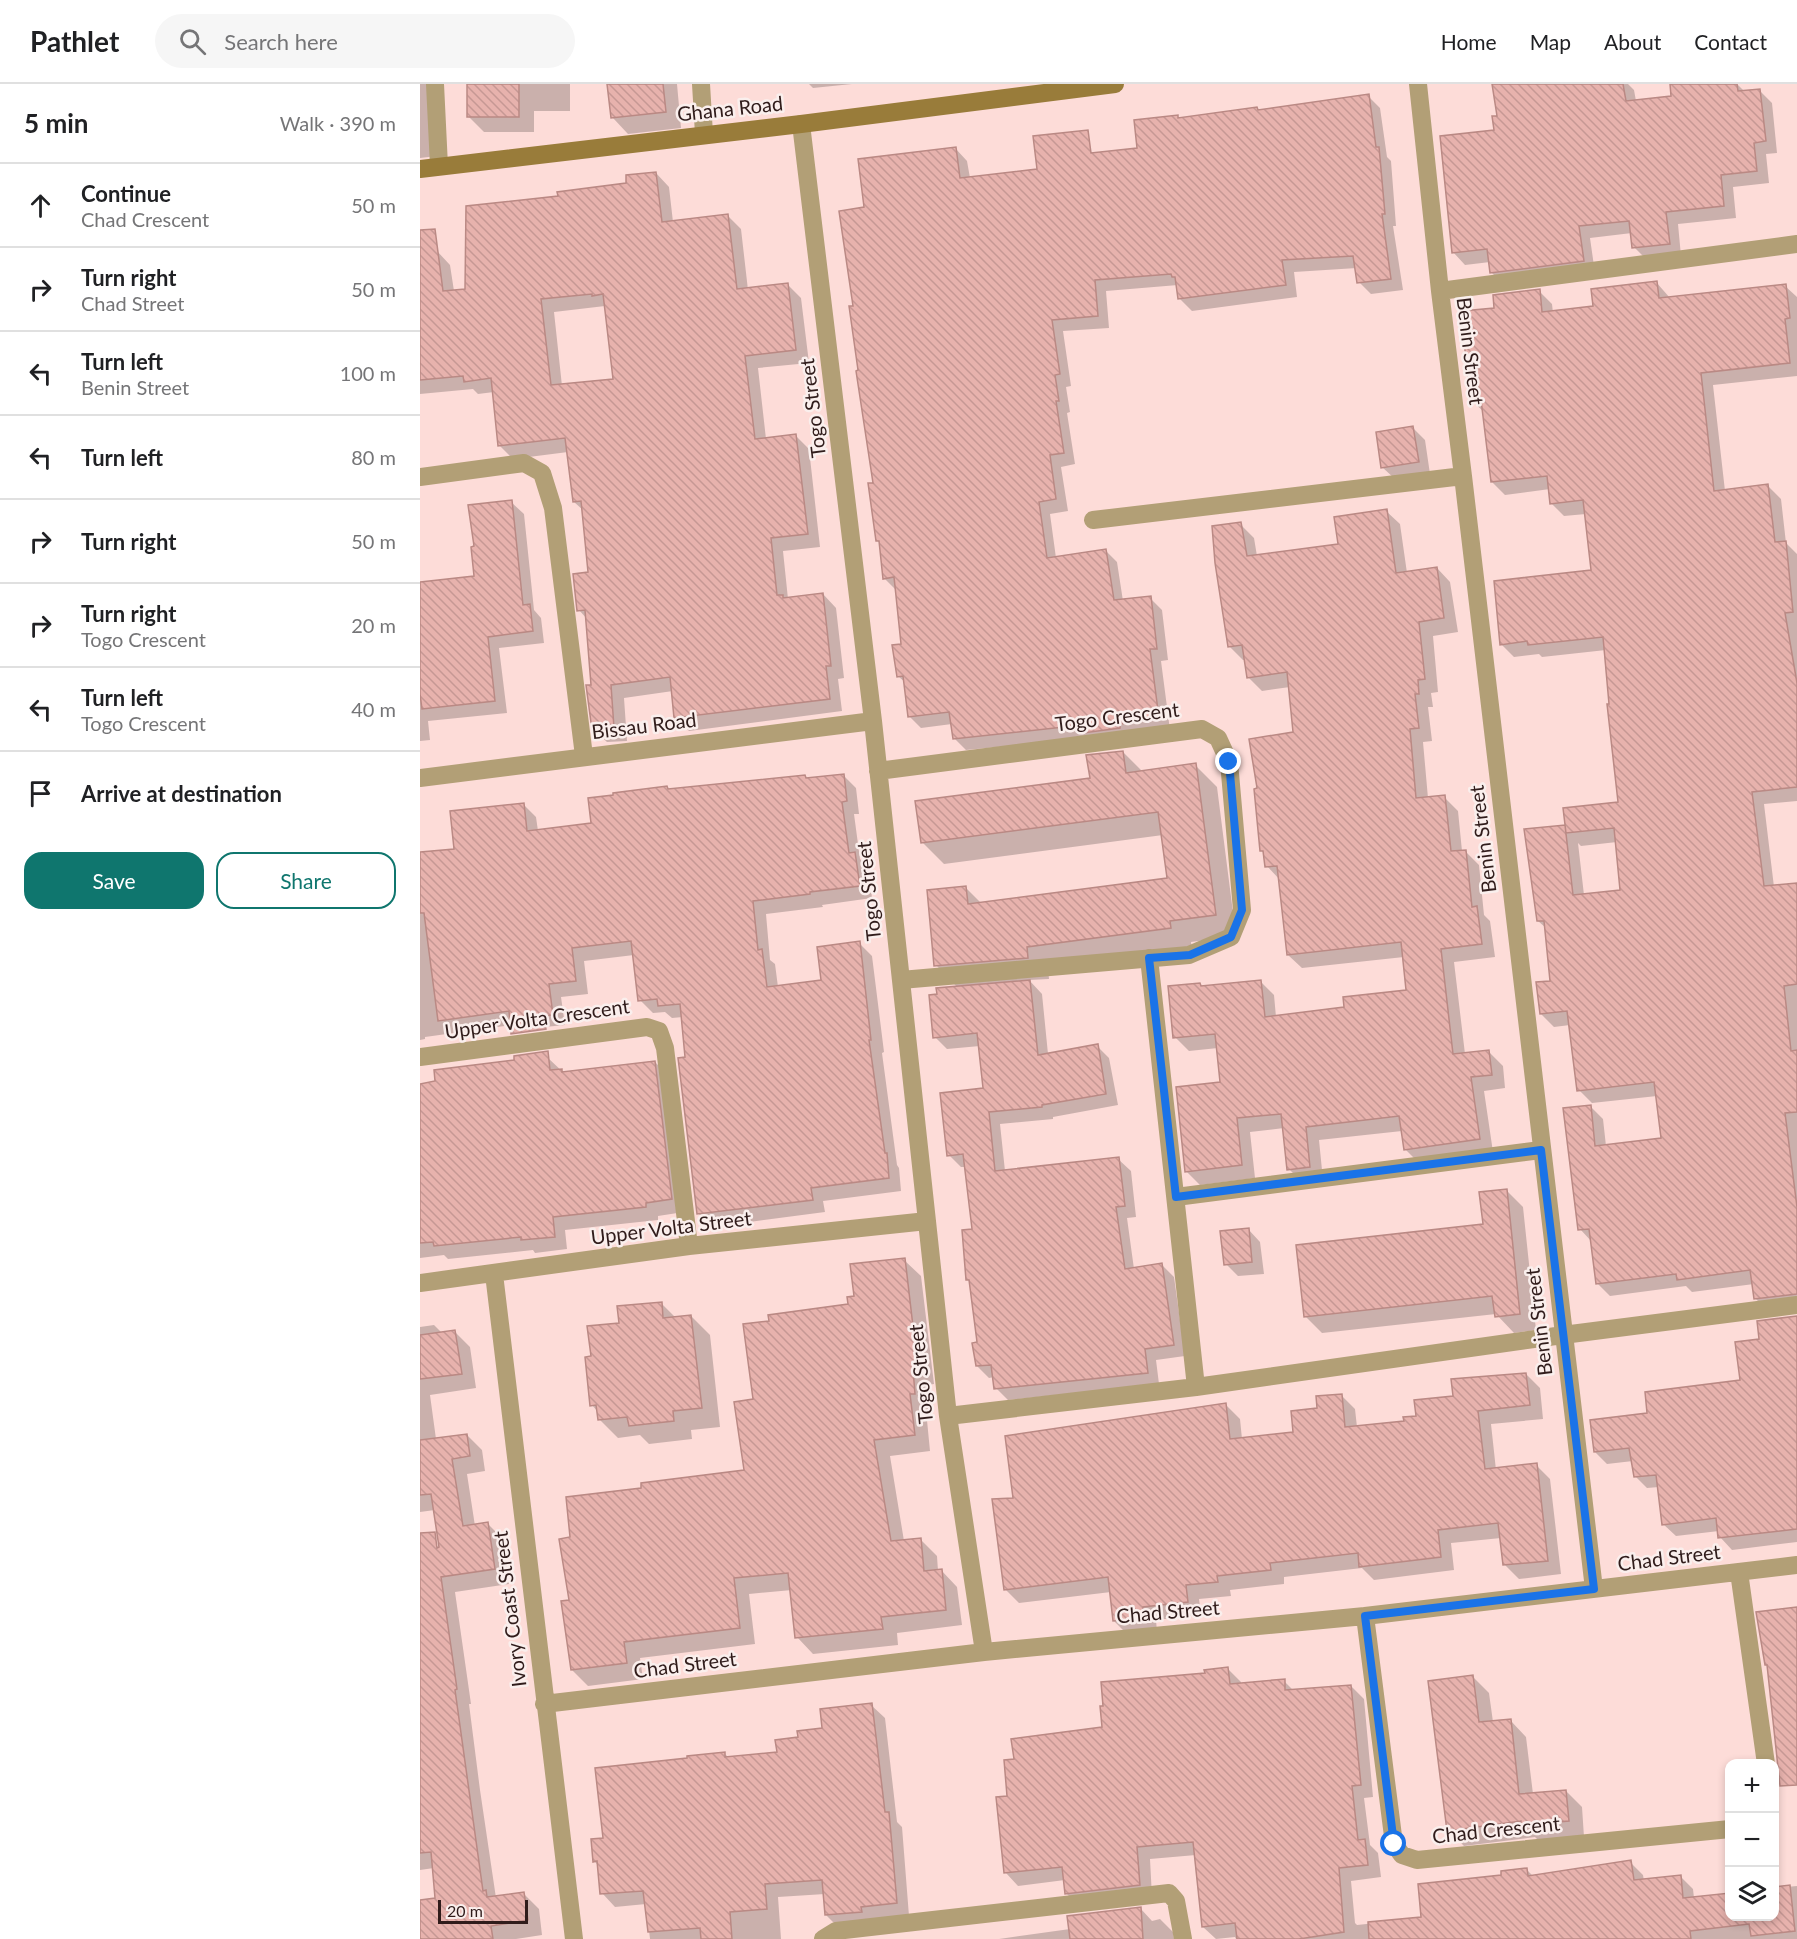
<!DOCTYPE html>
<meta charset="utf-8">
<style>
body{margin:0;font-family:Lato,sans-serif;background:#f6f6f6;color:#202124}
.controls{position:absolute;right:18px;bottom:18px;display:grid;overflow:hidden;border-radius:12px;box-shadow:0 3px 9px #0003}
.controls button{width:54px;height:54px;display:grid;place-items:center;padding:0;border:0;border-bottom:2px solid #e0e0e0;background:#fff;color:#202124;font:30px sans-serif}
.scale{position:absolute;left:18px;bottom:15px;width:90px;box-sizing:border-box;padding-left:6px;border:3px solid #301c1b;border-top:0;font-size:16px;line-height:21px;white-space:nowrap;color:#301c1b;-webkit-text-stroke:4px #faefed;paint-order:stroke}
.stop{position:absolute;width:18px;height:18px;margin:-14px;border:4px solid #1a73e8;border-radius:50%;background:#fff}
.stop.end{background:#1a73e8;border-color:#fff;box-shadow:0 2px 6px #0008}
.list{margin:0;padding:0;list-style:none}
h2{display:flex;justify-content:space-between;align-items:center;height:78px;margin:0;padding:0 24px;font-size:26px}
h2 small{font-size:20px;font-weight:400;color:#757577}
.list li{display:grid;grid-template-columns:39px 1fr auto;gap:18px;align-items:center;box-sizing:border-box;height:84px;padding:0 24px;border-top:2px solid #e0e0e0}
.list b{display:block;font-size:22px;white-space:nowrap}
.list p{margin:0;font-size:20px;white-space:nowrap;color:#757577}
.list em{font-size:20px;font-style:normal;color:#757577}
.actions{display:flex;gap:12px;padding:18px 24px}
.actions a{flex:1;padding:14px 0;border:2px solid #0f766e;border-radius:18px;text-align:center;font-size:21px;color:#0f766e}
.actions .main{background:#0f766e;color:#fff}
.icon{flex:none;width:33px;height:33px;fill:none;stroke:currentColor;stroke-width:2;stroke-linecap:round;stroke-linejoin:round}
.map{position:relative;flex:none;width:1377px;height:1855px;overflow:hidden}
header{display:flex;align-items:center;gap:36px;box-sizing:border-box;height:84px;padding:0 30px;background:#fff;border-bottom:2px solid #e0e0e0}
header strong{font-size:28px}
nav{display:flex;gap:33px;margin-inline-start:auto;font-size:21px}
.search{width:420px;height:54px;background:#f6f6f6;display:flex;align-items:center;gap:15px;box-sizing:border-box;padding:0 21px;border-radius:33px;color:#757577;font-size:22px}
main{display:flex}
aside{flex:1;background:#fff}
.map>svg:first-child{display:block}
.shadow{fill:#0003;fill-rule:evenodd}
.building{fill:url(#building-back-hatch);stroke:#ba8984;stroke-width:1.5;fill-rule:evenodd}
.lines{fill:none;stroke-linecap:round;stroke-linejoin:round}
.street{stroke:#b29f76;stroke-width:18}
.secondary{stroke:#997c3a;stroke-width:18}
.route{stroke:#1a73e8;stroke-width:8}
.labels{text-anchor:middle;stroke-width:5;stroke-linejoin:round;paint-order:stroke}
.street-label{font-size:20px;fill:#301c1b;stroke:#faefed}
</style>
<header>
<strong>Pathlet</strong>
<div class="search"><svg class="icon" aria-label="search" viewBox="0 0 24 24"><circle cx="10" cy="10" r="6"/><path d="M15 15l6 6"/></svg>Search here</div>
<nav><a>Home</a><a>Map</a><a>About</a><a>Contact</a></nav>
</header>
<main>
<aside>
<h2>5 min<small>Walk · 390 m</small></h2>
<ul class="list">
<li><svg class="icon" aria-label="ahead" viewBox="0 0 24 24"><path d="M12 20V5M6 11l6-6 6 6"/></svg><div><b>Continue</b><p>Chad Crescent</p></div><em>50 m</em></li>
<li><svg class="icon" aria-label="right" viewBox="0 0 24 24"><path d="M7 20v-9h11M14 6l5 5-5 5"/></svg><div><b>Turn right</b><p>Chad Street</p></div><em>50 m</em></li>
<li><svg class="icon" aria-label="left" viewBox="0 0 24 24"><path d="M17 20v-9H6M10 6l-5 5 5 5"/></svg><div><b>Turn left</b><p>Benin Street</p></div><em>100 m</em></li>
<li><svg class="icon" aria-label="left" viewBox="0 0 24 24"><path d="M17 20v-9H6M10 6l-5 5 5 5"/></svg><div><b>Turn left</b></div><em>80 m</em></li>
<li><svg class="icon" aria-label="right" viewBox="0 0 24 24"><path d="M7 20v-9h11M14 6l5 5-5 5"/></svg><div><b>Turn right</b></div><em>50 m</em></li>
<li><svg class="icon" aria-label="right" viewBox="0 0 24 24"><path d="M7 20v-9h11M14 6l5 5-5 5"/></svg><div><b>Turn right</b><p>Togo Crescent</p></div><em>20 m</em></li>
<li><svg class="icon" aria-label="left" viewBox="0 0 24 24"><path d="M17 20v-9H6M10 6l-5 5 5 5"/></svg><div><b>Turn left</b><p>Togo Crescent</p></div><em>40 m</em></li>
<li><svg class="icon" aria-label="arrive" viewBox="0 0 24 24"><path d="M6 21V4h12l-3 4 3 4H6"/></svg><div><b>Arrive at destination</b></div></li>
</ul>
<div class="actions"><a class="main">Save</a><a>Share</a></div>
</aside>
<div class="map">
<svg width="1377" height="1855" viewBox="0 0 1377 1855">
<defs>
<pattern id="building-back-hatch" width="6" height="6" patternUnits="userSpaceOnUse" patternTransform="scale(1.5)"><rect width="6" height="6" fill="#e7b2ad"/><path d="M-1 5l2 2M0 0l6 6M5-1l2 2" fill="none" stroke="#c69894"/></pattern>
</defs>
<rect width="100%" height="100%" fill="#fddcd8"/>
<!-- shadow -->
<path class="shadow" d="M0,0H15L17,72L0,74Z
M49,0H150V27H114V48H64L48,32Z
M189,0H257L261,44L208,50L193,34Z
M389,0H432L393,4Z
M1074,0H1208L1214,6L1216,17L1253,13L1252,0H1317L1325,8L1340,7L1352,19L1357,69L1346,70L1349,99L1313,103L1316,134L1258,140L1261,172L1226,175L1214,163L1212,149L1170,154L1175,189L1084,201L1071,188L1070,178L1045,181L1033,168L1076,47L1079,33Z
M948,12L960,24L967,73L971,77L976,142H973L983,206L951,210L939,198L937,184L874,188L877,213L772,227L760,215L758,201L686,207L689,244L643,247L651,302L646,303L650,328L647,329L655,380L641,383L648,427L630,430L636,474L685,466L697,478L703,517L730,514L742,526L748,576L741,577L750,646L546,666L534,654L532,640L501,644L489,632L486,599L479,593L483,561L477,507L464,494L461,460L457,456L455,400L440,288L435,223L445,124L535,64L547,77L550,94L615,87L719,66L757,32L760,35L837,24L840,27Z
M236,89L249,103L253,138L308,132L321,145L328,206L368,201L381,214L389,279L338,284L346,355L376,352L389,365L400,463L363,467L368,515L403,510L416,524L424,594L418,595L422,627L269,647L256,633L253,607L204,614L207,657L187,658L173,645V602L167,535L159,526L170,489L163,426L154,418L148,368L93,375L79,361L74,308L58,310L53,305L0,310V169L17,167L30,181L34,207H47L140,114L208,101ZM185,222L195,296L142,302L134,228Z
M1236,198L1250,214L1365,202L1377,213V292L1293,301L1305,407L1348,402L1361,415L1366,459L1377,470V717L1344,720L1354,803L1377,800V1225L1348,1227L1335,1214L1334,1200L1272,1208L1266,1202L1190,1212L1177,1199L1172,1158L1160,1145L1170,1022L1183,1035L1186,1062L1243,1055L1237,1012L1172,1019L1159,1006L1150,941L1134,943L1121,930L1132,898L1126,844L1118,837L1144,742L1147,745L1200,720L1186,566L1122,573L1119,570L1094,573L1081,560L1172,487L1166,430L1144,432L1131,419L1130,405L1085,411L1072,398L1064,328L1052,317L1076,225L1119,207L1132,220L1133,229L1175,224ZM1197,758L1202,807L1164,811L1158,759L1161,762Z
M993,344L1005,356L1010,390L975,395L962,383Z
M91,418L104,430L114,526L121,534L124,559L79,564L87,629L8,637L10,656L0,657V666V499L56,493Z
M966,427L980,440L987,489L1017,484L1030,498L1038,548L1013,552L1018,608L1011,609L1013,623H1008L1012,657L1003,658L1008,714L1024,713L1038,727L1042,767H1045L1059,781L1064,831L1070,837L1075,873L1034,878L1045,970L1069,968L1083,982L1085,1004L1064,1007L1073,1068L999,1079L985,1065L982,1047L899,1056L903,1096L883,1099L869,1085L864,1044L830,1048L835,1094L780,1101L766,1087L801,1000L798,964L769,967L755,953L780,900L783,903L840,897L854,911L856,933L926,924L987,907L984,873L882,884L868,871L860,796L847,782L845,770L842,767L875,650L870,603L842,607L828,593L826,576H823L809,562L820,440L834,454L837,472L920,461Z
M703,668L723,688L775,681L797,703L816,852L771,858L772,865L628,884L629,895L609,896L622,910L628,970L677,962L689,974L698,1021L633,1033V1035L580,1040L585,1087L698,1075L711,1087L716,1133L707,1134L714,1185L742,1181L754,1193L765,1272L736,1276L739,1300L588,1316L576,1304L574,1293L569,1294L557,1282L559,1259L551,1198L548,1195L554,1147L546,1083H541L529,1071L564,1006L560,962L527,965L515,953L538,904L516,881L546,804L562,820L749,796L743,751L524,780L502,758L671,695Z
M423,691L436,704L439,730H434L440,775L448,783L452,814L402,821L403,823L346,830L350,876L355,880L358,903L403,898L439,859L452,872L464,968L462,969L477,1081L479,1084L481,1107L403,1117L405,1128L292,1143L279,1130L263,933L252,934L245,928L233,929L220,916L214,871L164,877L168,910L141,913L145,941L104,945L99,940L5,953V955L0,956V769L36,766L103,720L116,733L118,747L173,741L249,706L385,692L388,695Z
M128,974L144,989L235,978L248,991L264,1128L238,1132V1136L145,1146L147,1165L115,1169L113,1166L28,1175L24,1171L0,1174V1001Z
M1086,1106L1103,1123L1116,1246L1094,1249L1076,1230L902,1249L885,1232L1065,1142Z
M828,1145L840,1158L844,1190L818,1192L806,1180Z
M484,1176L501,1192L514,1300L508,1301L511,1325L506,1326L510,1367L470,1372L484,1457L500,1455L517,1472L518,1487L521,1486L537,1503L542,1541L477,1549L478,1561L393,1570L377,1553L372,1506L329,1510L335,1560L220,1574L223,1595L168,1602L152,1586L150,1517L152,1454L223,1405L325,1388L335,1317L351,1238L429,1222L435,1213Z
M241,1219L256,1234L271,1232L290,1251L300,1343L271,1346L272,1355L229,1360L220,1351L198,1354L179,1335L178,1328L172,1321V1273L201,1240Z
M1377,1233V1458L1312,1466L1300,1453L1299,1447L1256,1452L1243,1440L1239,1403L1227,1404L1215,1392L1213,1377L1187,1380L1175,1368L1229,1330L1321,1297L1341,1256Z
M14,1241L22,1249L35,1248L50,1263L56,1304L10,1311L16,1355L47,1351L62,1366L65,1387L47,1390L55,1442L68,1440L83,1455L89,1500L35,1508L51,1620H49L60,1706L76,1814L104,1810L119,1825L122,1851L96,1855H0V1818L17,1815L14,1784L0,1786V1467L21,1465L15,1426L0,1428V1243Z
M1106,1290L1120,1304L1123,1335L1071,1340L1076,1386L1116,1381L1130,1395L1141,1490L1099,1495L1085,1481L1081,1454L1031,1459L1034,1486L954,1496L942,1484L864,1493V1500L810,1506L811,1512L779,1515L781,1531L736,1536L737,1548L708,1551L694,1537L691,1508L599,1519L585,1505L595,1415L806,1321L820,1335L822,1355L875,1349L899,1326L921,1311L935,1325L937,1343L985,1338L1035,1313Z
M808,1585L821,1598V1600L864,1597L874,1607L931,1602L944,1615L953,1713L944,1714L950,1761L958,1769L961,1793L931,1797L935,1839L937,1841L1002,1834L1083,1792L1107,1786L1114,1793L1210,1778L1223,1791L1224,1797L1260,1792L1273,1805L1274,1814L1310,1832H1354V1804L1377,1802V1855H816L815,1853L796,1855L783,1843L776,1771L730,1775L732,1813L659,1822L646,1809L645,1796L598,1802L586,1789L589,1713L595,1677L683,1645L786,1591Z
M1053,1593L1069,1609L1073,1638L1090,1636L1106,1653L1113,1710L1146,1707L1162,1723L1164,1753L1119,1757L1115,1753L1044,1762L1028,1746Z
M451,1621L465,1634L477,1738L482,1743L489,1832L420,1845L406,1831L405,1810L358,1813L361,1855H230L226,1820L195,1823L182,1809L179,1782L174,1777L184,1755L304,1669L309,1674L358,1670L379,1654L403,1645Z
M721,1825L732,1837L740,1835L753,1848L754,1855H579L650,1845Z"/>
<!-- building -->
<path class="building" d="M47,0H99V33H47Z
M187,0H243L246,28L191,34Z
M1072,0H1203L1206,17L1251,12L1250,0H1317L1318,7L1340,5L1346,57L1334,59L1337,87L1301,91L1304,122L1246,128L1250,160L1212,164L1209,137L1159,142L1164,177L1070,189L1067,165L1032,169L1020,52L1074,46L1072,32H1077Z
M949,10L956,63H959L965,130H962L971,195L937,199L933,172L862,176L866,201L758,215L755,193H752L751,190L675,196L678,232L632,236L640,290L635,291L639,317H636L644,369L630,371L636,415L619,418L627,474L686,465L694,516L731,512L737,565H730L739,634L700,640V644L663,649L662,641L533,655L529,628L488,633L483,592L477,593L472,561L481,560L474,493L463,495L459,457H456L448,399H453L436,287L438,286L429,222H433L419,127L444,123L438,75L536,63L540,94L617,85L613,52L668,46L671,69L717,64L714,36L758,31V34L837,23L838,26Z
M236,88L242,138L308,130L317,205L368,199L376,266L325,272L335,355L376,350L388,450L351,454L357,511H363V514L403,509L411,582H406L410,615L254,634L250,593L191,601L194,644L172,646L166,601H171L165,526L157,527L153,490L168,488L161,417L153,418L145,354L78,362L71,294L44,298L43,292L0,296V146L15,145L23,207L45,205L46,122L138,112L137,108L206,99V91ZM172,210V212L183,210L193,295L131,301L121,215Z
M1237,197L1239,214L1366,200L1370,234L1365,235L1370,279L1281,289L1294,407L1348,400L1355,458L1366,457L1373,528L1365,529L1377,599V703L1332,708L1344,802L1377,799V900L1364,902L1371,967L1377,966V1028L1365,1029L1377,1123V1210L1334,1215L1330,1186L1257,1196L1256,1190L1176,1200L1169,1145L1158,1146L1143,1024L1171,1021L1175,1062L1241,1054L1234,998L1157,1007L1147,927L1120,930L1116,898L1130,897L1124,837H1117L1104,745L1145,741L1153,811L1200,806L1194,744L1146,749L1143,724L1198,718L1187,620H1189L1183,553L1108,561L1107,557L1080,561L1074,497L1171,486L1163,416L1130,420L1127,392L1071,398L1061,316L1051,317L1044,258L1042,227L1074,224L1073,211L1120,205L1122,228L1173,222L1171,205Z
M993,342L999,378L961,384L956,348Z
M92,416L103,521L110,520L113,547L68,553L75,617L2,625L0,610V498L54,492L51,463L54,462L48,421Z
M967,425L976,489L1017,483L1024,534L999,538L1005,595L998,596L999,610H995L999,644L990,645L996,714L1025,711L1031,767L1046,766L1052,823L1057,822L1062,860L1021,865L1033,970L1069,966L1072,991L1051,993L1060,1055L984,1066L979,1032L886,1043L890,1083L867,1086L861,1030L817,1034L822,1081L765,1088L756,1003L800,998L795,950L753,954L748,902L780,899L781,902L841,896L845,933L924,923L923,913L986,906L981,858L867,871L857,782L845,783L843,767H840L834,705L837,704L829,655L873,648L867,588L827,594L822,561L808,563L795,479L792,442L821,438L827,472L918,460L914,433Z
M703,667L706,689L776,679L796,831L750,837L751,844L607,863L608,874L514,882L507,806L546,802L548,820L747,794L738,728L501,759L495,717L670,694L666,671Z
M424,690L427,717L422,718L429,769L435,768L440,802L390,808V810L333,817L338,866L342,865L347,903L401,896L397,863L440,857L451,956H449L465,1069H467L469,1094L391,1104L393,1116L277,1130L258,974L265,973L260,920L238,922L237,915L218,917L211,857L152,864L156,897L129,900L133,931L124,932L126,945L91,950L89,927L18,937L4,829H0V768L34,765L30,727L104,719L107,747L171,739L168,714L193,711V709L247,702L248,705L385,691L386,694Z
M610,896L618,971L678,960L686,1010L622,1021V1023L569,1028L575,1087L699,1073L705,1122L696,1123L705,1185L742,1179L754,1261L725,1265L728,1289L574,1305L571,1281L556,1282L552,1259L557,1258L549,1196H546L542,1146L552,1145L543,1070L527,1072L520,1009L563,1004L557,949L513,954L509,911L517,910L516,904Z
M128,967L130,986L142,985V988L235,977L252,1115L226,1119V1123L133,1133L135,1153L101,1156V1153L14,1162L13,1158L0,1159V1000L15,997L14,986L94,976V972Z
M1087,1105L1100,1230L1075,1233L1072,1212L884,1233L876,1161L1063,1140L1059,1108Z
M829,1144L832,1178L804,1181L800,1147Z
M485,1174L498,1285H493L495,1310H490L495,1351L454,1356L471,1457L501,1454L504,1487L522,1485L526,1526L461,1533L463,1545L375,1554L368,1489L314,1494L320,1544L204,1558L207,1579L151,1586L141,1517L149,1516L139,1455L150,1453L146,1413L221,1404V1399L324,1386L314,1318L333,1315L323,1240L349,1237L348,1231L428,1220L427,1213L434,1212L430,1180Z
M242,1218L243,1234L271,1231L282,1324L253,1327L254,1337L209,1342L207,1333L178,1336L176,1321L170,1322L165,1273L171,1272L167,1242L199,1239L197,1222Z
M1377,1232V1445L1298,1454L1296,1434L1242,1441L1236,1391L1214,1393L1209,1364L1174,1368L1170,1336L1227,1329L1225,1308L1320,1296L1315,1258L1339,1255L1337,1237Z
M35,1246L42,1290L0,1295V1251Z
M1106,1289L1110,1321L1058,1327L1065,1385L1117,1379L1128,1477L1083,1481L1078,1439L1018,1446L1021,1473L939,1483L938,1469L850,1479L851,1486L797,1492L798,1498L766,1501L768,1518L723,1523L724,1534L693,1537L688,1493L584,1506L572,1415L593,1414L585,1352L806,1319L810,1355L873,1348L871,1327L897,1324L896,1312L922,1310L925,1343L984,1337L983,1333L996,1332L994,1316L1033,1312L1031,1295Z
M47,1350L50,1372L32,1375L43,1442L68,1438L75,1485L21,1493L37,1605L35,1606L63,1807L66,1806L67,1813L104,1808L108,1836L71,1842L73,1855H0V1816L15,1814L11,1768L0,1769V1449L15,1448L17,1464L19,1463L11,1410L0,1411V1356Z
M1377,1523V1701L1360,1702L1347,1581H1345L1336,1528Z
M808,1583L810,1600L865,1595V1606L931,1601L941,1701L932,1702L938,1756L945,1755L948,1781L919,1784L924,1848L879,1855H817L815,1839L782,1843L773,1758L717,1763L720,1801L645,1810L642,1783L584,1789L576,1713L587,1712L584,1676L594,1675L591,1655L682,1643L680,1622H683L681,1598L785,1589L784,1586Z
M1053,1591L1059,1638L1091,1635L1099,1710L1146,1706L1149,1737L1101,1741V1737L1027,1747L1008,1597Z
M452,1619L465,1728H469L477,1819L441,1823L442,1828L405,1831L402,1796L345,1800L347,1825L310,1828L312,1855H281L280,1844L228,1848L223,1807L180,1810L177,1777L173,1778L171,1755L183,1754L175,1684L267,1674V1672L305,1668V1673L357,1668L355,1656L378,1653L377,1647L402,1644L400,1625Z
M1211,1776L1214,1796L1261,1791L1263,1814L1310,1809V1833H1354V1803L1370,1801L1375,1847L1331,1852L1329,1840L1270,1847L1271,1855H949L948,1838L1001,1833L998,1800L1081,1791V1787L1107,1784L1108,1792Z
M721,1823L723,1855H650L647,1832Z"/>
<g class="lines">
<!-- street -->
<path class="street" d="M15,0L19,82
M281,0L284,50
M998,0L1020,207L1043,392L1174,1505
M381,40L453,637L528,1332L564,1568
M1020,207L1377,160
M0,393L104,379L122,389L133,424L164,672
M673,436L1043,392
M458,687L782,645L798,654L809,678L822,826L811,853L769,871L481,896
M0,694L453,637
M729,874L776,1303
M0,973L227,943L239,947L245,964L269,1162
M756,1113L1121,1066
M74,1190L154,1855
M0,1199L269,1162L507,1137
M528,1332L776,1303L1143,1251L1377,1221
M1319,1488L1346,1680
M945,1532L974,1760L982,1771L997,1776L1310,1745
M124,1620L564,1568L945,1532L1377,1481
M403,1855L416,1847L749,1809L756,1817L763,1855"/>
<!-- secondary -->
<path class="secondary" d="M0,85L381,40L695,0"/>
</g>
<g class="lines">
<!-- route -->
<path class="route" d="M809,678L822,826L811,853L770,871L729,874L756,1113L1121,1066L1174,1505L945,1532L974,1760"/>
</g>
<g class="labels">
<!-- street labels -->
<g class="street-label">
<text transform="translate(310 25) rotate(-6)" y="7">Ghana Road</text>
<text transform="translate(1050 267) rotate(83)" y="7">Benin Street</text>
<text transform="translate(393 324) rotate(-97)" y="7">Togo Street</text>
<text transform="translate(697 633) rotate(-7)" y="7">Togo Crescent</text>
<text transform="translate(224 642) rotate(-7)" y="7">Bissau Road</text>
<text transform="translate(1063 755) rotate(-97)" y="7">Benin Street</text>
<text transform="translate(449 807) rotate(-96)" y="7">Togo Street</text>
<text transform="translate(117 935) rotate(-8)" y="7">Upper Volta Crescent</text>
<text transform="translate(251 1144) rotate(-7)" y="7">Upper Volta Street</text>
<text transform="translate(1119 1238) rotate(-97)" y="7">Benin Street</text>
<text transform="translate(501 1290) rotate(-96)" y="7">Togo Street</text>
<text transform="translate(1249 1474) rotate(-7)" y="7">Chad Street</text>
<text transform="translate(90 1525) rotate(-97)" y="7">Ivory Coast Street</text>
<text transform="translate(748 1528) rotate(-5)" y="7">Chad Street</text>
<text transform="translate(265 1581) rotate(-7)" y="7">Chad Street</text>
<text transform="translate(1076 1746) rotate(-6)" y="7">Chad Crescent</text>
</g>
</g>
</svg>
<div class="controls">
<button>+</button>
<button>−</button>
<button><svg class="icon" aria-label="layers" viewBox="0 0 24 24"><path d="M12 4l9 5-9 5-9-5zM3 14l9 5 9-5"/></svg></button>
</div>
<div class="scale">20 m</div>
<div class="stop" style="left:974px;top:1760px"></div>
<div class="stop end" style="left:809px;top:678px"></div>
</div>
</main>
